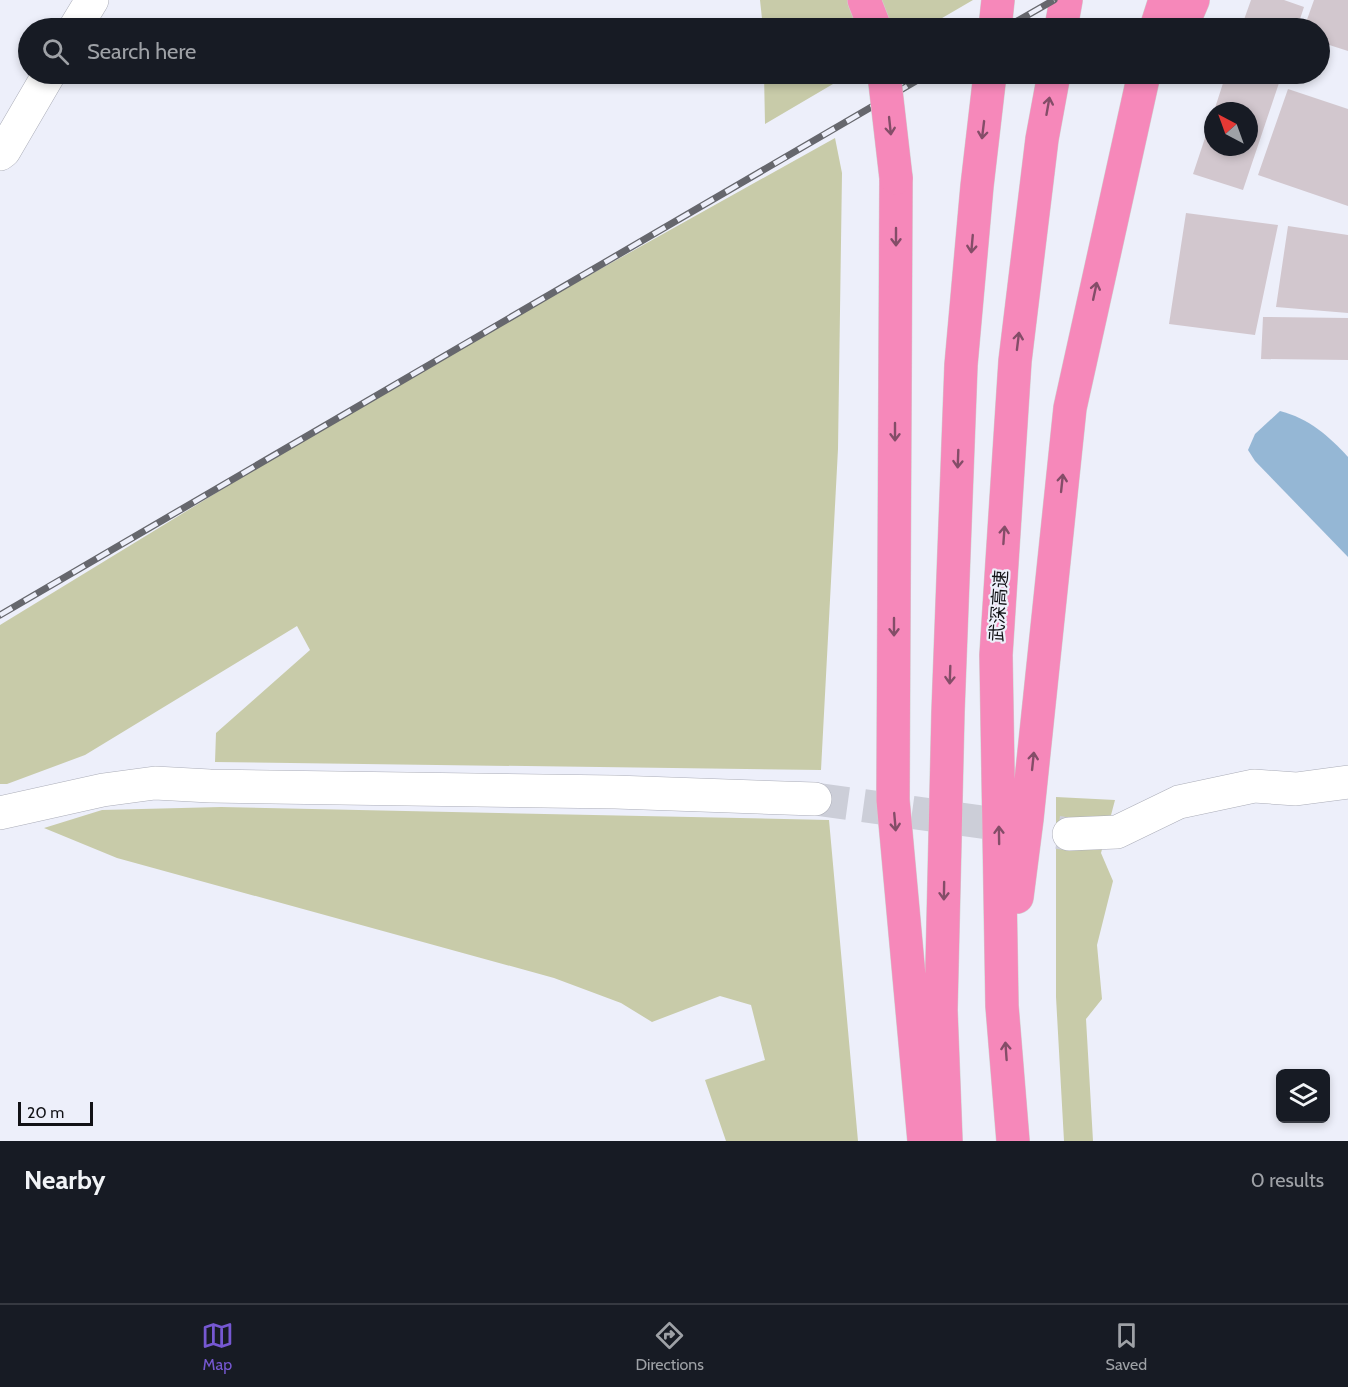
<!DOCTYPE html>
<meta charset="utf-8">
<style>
body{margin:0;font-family:Cabin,"Noto Sans SC",sans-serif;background:#242831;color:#f1f3f6}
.controls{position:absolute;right:18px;bottom:18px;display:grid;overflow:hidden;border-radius:9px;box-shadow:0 3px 9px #0003}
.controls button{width:54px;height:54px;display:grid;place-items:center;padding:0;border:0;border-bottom:2px solid #363941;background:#171b24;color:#f1f3f6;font:30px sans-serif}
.compass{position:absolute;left:1204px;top:102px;width:54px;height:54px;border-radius:50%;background:#171b24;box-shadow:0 3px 9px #0003;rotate:319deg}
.scale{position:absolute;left:18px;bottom:15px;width:75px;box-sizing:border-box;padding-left:6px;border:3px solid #121216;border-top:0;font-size:16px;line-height:21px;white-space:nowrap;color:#121216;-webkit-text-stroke:4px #edeffa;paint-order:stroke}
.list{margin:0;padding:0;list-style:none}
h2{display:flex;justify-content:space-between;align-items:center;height:78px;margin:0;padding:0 24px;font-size:26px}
h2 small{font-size:20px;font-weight:400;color:#9ea1a6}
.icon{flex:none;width:33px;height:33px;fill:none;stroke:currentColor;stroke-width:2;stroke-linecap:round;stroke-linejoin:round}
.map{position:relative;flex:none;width:1348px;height:1141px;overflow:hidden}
.search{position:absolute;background:#171b24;box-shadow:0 3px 9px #0003;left:18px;right:18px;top:18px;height:66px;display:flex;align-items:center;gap:15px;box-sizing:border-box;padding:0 21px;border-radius:33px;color:#9ea1a6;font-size:22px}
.sheet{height:162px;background:#171b24}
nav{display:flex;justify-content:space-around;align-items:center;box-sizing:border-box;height:84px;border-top:2px solid #363941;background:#171b24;font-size:16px;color:#9ea1a6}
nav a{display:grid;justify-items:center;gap:3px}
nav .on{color:#7658d2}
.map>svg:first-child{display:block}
.green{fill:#c8cba9}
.water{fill:#95b7d5}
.building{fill:#d2c7ce}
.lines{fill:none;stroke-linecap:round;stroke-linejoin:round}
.minor-tunnel{stroke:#ccced8;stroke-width:33;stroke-dasharray:33 16;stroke-linecap:butt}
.minor-casing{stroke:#abadb8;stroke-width:34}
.highway-casing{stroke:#d0d0d0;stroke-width:34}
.minor{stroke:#fff;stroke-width:33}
.highway{stroke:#f688ba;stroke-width:33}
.rail-casing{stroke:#66676d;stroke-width:7}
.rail{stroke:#edeffa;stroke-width:4.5;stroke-dasharray:14;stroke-linecap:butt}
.highway-bridge-casing{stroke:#d0d0d0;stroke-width:34;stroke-linecap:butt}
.highway-bridge{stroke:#f688ba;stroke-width:33}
.oneway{stroke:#844d68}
.labels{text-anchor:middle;stroke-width:4.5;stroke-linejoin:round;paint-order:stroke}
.street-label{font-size:18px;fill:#121216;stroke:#edeffa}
</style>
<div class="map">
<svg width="1348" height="1141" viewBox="0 0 1348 1141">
<rect width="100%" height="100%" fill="#edeffa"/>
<!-- green -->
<path class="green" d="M760,0H973L925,28H763Z
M764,74H850L765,124Z
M835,138L842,173L838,449L821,770L215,762L216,733L310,650L297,626L85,755L7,784H0V625L396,383Z
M1056,797L1115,800L1101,853L1113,881L1097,945L1102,999L1086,1019L1093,1141H1064L1056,997Z
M221,807L829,820L858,1141H726L705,1080L765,1060L751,1005L720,996L652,1022L621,1003L554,978L117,858L44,828L102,810Z"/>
<!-- water -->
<path class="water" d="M1280,411C1308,418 1329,436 1348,457V557L1255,461L1248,450L1255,434Z"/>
<!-- building -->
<path class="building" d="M1251,0H1284L1304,7L1297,28H1241Z
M1314,0H1348V51L1320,42V28H1304Z
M1226,74H1282L1243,190L1193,174L1213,114V147H1249V111H1214Z
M1288,89L1348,109V206L1258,175Z
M1186,213L1278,225L1255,335L1169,324Z
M1288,226L1348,235V313L1276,307Z
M1263,317L1348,318V360L1261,359Z"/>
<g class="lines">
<!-- minor-tunnel -->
<path class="minor-tunnel" d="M815,799L1069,834"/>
<!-- minor casing -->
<g class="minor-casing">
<path id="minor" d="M75,28L92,0
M0,154L4,151L49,74
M0,813L103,790L155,783L210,786L615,792L815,799
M1069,834L1117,832L1179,802L1254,786L1296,789L1348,782"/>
</g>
<!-- highway casing -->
<g class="highway-casing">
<path id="highway" d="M864,0L875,28
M995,28L998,0
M1061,28L1066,0
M1156,28L1165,0
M1181,28L1193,0
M896,178L893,800L924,1141
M1017,897L1027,819L1070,408L1144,74
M946,1141L941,1010L948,712L961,365L977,186L990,74
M1013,1141L1002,1006L996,655L1015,361L1042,139L1054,74"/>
</g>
<!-- minor -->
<use href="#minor" class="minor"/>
<!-- highway -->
<use href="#highway" class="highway"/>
<!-- rail casing -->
<g class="rail-casing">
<path id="rail" d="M1005,28L1054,0
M0,615L928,74"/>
</g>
<!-- rail -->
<use href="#rail" class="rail"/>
<!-- highway-bridge casing -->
<g class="highway-bridge-casing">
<path id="highway-bridge" d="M884,74L896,178"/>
</g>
<!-- highway-bridge -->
<use href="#highway-bridge" class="highway-bridge"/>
</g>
<!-- one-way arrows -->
<defs><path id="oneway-shaft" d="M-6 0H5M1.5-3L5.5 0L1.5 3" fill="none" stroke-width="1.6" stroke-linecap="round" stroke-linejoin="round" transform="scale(1.5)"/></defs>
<g class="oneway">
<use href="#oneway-shaft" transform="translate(1048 106) rotate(-80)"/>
<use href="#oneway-shaft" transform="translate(890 126) rotate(84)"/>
<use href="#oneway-shaft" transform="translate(983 130) rotate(97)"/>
<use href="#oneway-shaft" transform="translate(896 237) rotate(90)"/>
<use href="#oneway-shaft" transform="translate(972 244) rotate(95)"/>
<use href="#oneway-shaft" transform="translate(1095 291) rotate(-78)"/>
<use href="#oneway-shaft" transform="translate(1018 341) rotate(-83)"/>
<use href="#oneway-shaft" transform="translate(895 432) rotate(90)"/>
<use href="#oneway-shaft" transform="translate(958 459) rotate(92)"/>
<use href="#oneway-shaft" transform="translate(1062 483) rotate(-84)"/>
<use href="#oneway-shaft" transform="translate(1004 535) rotate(-86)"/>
<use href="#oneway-shaft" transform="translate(894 627) rotate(90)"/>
<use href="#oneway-shaft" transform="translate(950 675) rotate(92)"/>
<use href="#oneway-shaft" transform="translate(1033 761) rotate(-84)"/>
<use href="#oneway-shaft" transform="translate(895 822) rotate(85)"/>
<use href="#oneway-shaft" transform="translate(999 835) rotate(-91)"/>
<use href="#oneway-shaft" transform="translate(944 891) rotate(91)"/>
<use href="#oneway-shaft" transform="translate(1006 1051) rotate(-94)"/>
</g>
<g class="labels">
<!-- street labels -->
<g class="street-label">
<text transform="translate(999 606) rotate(-86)" y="6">武深高速</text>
</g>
</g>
</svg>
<div class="controls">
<button><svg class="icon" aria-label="layers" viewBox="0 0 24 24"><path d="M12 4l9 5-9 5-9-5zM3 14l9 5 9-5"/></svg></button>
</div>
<svg class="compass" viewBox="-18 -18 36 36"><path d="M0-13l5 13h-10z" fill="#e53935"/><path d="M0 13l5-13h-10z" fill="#9ea1a6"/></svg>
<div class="scale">20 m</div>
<div class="search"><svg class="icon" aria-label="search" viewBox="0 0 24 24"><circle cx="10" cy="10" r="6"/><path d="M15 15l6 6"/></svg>Search here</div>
</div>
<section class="sheet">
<h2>Nearby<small>0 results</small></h2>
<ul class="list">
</ul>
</section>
<nav>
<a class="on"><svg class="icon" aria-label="map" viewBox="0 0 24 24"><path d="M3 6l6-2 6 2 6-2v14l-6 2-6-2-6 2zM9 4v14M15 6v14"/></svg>Map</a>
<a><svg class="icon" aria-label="directions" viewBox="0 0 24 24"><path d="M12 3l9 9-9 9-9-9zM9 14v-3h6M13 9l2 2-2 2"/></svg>Directions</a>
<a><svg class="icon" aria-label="saved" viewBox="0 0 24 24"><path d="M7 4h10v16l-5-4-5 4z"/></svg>Saved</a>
</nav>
